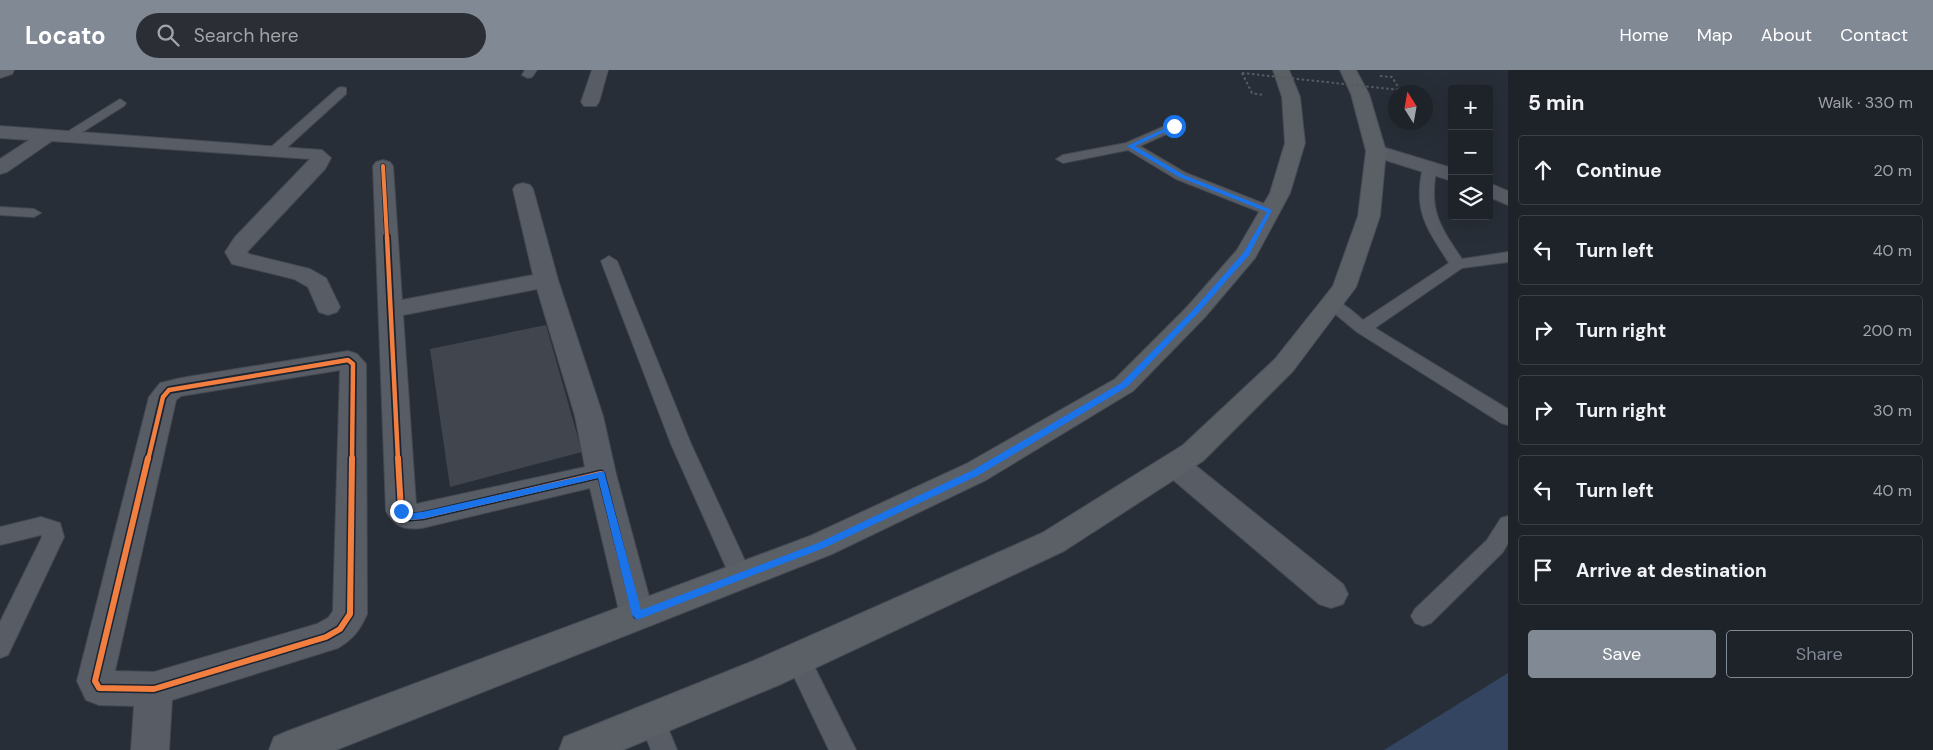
<!DOCTYPE html>
<meta charset="utf-8">
<style>
body{margin:0;font-family:"DM Sans",sans-serif;background:#2b2f35;color:#f1f3f6}
.controls{position:absolute;right:15px;top:15px;display:grid;overflow:hidden;border-radius:5px;box-shadow:0 5px 20px #0002}
.controls button{width:45px;height:45px;display:grid;place-items:center;padding:0;border:0;border-bottom:1px solid #3c3f46;background:#1e2229;color:#f1f3f6;font:25px sans-serif}
.compass{position:absolute;left:1388px;top:15px;width:45px;height:45px;border-radius:50%;background:#1e2229;box-shadow:0 5px 20px #0002;rotate:349deg}
.stop{position:absolute;width:15px;height:15px;margin:-11px;border:4px solid #1a73e8;border-radius:50%;background:#fff}
.stop.end{background:#1a73e8;border-color:#fff;box-shadow:0 1px 5px #0008}
.list{margin:0;padding:0;list-style:none}
h2{display:flex;justify-content:space-between;align-items:center;height:65px;margin:0;padding:0 20px;font-size:21px}
h2 small{font-size:16px;font-weight:400;color:#a1a4a8}
.list li{display:grid;grid-template-columns:32px 1fr auto;gap:15px;align-items:center;box-sizing:border-box;height:70px;margin:0 10px 10px;padding:0 10px;border:1px solid #3c3f46;border-radius:5px}
.list b{display:block;font-size:19px;white-space:nowrap}
.list em{font-size:16px;font-style:normal;color:#a1a4a8}
.actions{display:flex;gap:10px;padding:15px 20px}
.actions a{flex:1;padding:11px 0;border:1px solid #818995;border-radius:5px;text-align:center;font-size:18px;color:#818995}
.actions .main{background:#818995;color:#fff}
.icon{flex:none;width:28px;height:28px;fill:none;stroke:currentColor;stroke-width:2;stroke-linecap:round;stroke-linejoin:round}
.map{position:relative;flex:none;width:1508px;height:680px;overflow:hidden}
header{display:flex;align-items:center;gap:30px;box-sizing:border-box;height:70px;padding:0 25px;background:#818995;color:#fff}
header strong{font-size:24px}
nav{display:flex;gap:28px;margin-inline-start:auto;font-size:18px}
.search{width:350px;height:45px;background:#2b2f35;display:flex;align-items:center;gap:12px;box-sizing:border-box;padding:0 18px;border-radius:28px;color:#a1a4a8;font-size:19px}
main{display:flex}
aside{flex:1;background:#1e2229}
.map>svg:first-child{display:block}
.water{fill:#344561}
.building{fill:#41464e}
.lines{fill:none;stroke-linecap:round;stroke-linejoin:round}
.service-casing{stroke:#444950;stroke-width:2}
.minor-casing{stroke:#444950;stroke-width:2}
.primary-casing{stroke:#454b54;stroke-width:2}
.path{stroke:#565c62;stroke-width:2;stroke-dasharray:2.5 2.5;stroke-linecap:butt}
.service{fill:#585d65;fill-rule:evenodd}
.minor{fill:#585d65;fill-rule:evenodd}
.primary{fill:#5b5f66;fill-rule:evenodd}
.path-bridge{stroke:#565c62;stroke-width:2;stroke-dasharray:2.5 2.5;stroke-linecap:butt}
.cycleway-far2-casing{stroke:#1b2432;stroke-width:5.5}
.cycleway-far1-casing{stroke:#1b2432;stroke-width:8}
.cycleway-casing{stroke:#1b2432;stroke-width:9}
.cycleway-far2{stroke:#f27e40;stroke-width:4}
.cycleway-far1{stroke:#f27e40;stroke-width:4.5}
.cycleway{stroke:#f27e40;stroke-width:6}
.route{fill:#1a73e8}
</style>
<header>
<strong>Locato</strong>
<div class="search"><svg class="icon" aria-label="search" viewBox="0 0 24 24"><circle cx="10" cy="10" r="6"/><path d="M15 15l6 6"/></svg>Search here</div>
<nav><a>Home</a><a>Map</a><a>About</a><a>Contact</a></nav>
</header>
<main>
<div class="map">
<svg width="1508" height="680" viewBox="0 0 1508 680">
<rect width="100%" height="100%" fill="#282e37"/>
<!-- water -->
<path class="water" d="M1508,603V680H1384Z"/>
<!-- building -->
<path class="building" d="M546,255L582,382L450,417L430,279Z"/>
<g class="lines">
<!-- service casing -->
<g class="service-casing">
<path id="service" d="M525,0H537L532,7L528,8L522,5Z
M342,17L346,18V24L280,84H270L268,81L270,78L338,18Z
M120,29L126,33L124,36L70,70L65,71L59,67Z
M1174,52L1178,53L1180,56L1178,59L1140,76L1186,103L1275,138L1277,141L1275,144H1265L1176,109L1128,80L1063,93L1056,89L1063,85L1126,73Z
M1430,93L1437,97C1428,139 1439,155 1462,189L1508,182V192L1462,198L1375,258L1508,339V355L1501,353L1357,262L1323,234L1325,230C1339,227 1353,242 1363,250L1449,193C1426,157 1413,141 1423,97Z
M0,137L34,139L41,143L34,147L0,145Z
M609,186L617,191L691,374L752,506L749,513L741,515L733,513L671,374L601,191Z
M1508,446V473L1503,482L1431,553L1423,556L1415,553L1411,546L1415,539L1487,470L1501,448Z
M41,447L60,453L64,467L8,585L0,588V552L42,467L41,465L0,475V457Z
M797,577L806,580L856,680H829L785,588L788,580Z
M652,638L661,641L677,680H651L639,650L643,641Z"/>
</g>
<!-- minor casing -->
<g class="minor-casing">
<path id="minor" d="M0,0H14L12,4L0,8Z
M592,0H608L599,32L596,36H584L581,32Z
M0,56L322,80L331,88L325,99L247,182L249,184L310,199L326,208L340,237L337,242L328,245L319,242L308,217L294,209L232,194L225,182L235,167L310,89L52,71L7,102L0,104V89L29,70L0,68Z
M1376,75L1452,98V111L1369,85L1366,81L1369,77Z
M383,90L390,92L393,96L402,230L533,205L513,119L516,115L523,113L530,115L533,119L558,210L603,346L616,404L654,545L649,555L637,560L625,555L620,545L590,418L422,458C405,460 394,457 386,441L373,96L376,92ZM537,219L575,346L585,397L416,434L403,245Z
M1489,113L1508,121V135L1489,127Z
M348,281L357,284L366,294L367,544C360,560 353,569 338,578L172,630L169,680H131L134,636L99,635L86,630L77,611L149,327L160,313L181,308ZM340,300L333,541L328,548L317,554L154,602L115,601L176,330L181,326Z
M1175,384L1185,387L1343,514L1348,524L1343,534L1331,538L1319,534L1165,403L1160,395L1165,387Z"/>
</g>
<!-- primary casing -->
<g class="primary-casing">
<path id="primary" d="M1273,0H1289L1300,27L1305,73L1290,123L1255,188L1205,247L1133,321L986,410L832,484L336,680H269L274,667L288,661L810,466L966,394L1115,309L1187,237L1237,180L1270,123L1285,73L1282,27Z
M1340,0H1356L1369,24L1386,81L1380,146L1356,217L1293,301L1203,391L1064,481L779,615L623,680H559L564,667L753,591L1042,463L1183,375L1275,289L1333,216L1358,146L1366,81L1351,24Z"/>
</g>
<!-- path -->
<path class="path" d="M1242,3L1252,23L1263,25
M1380,6L1392,7L1400,20"/>
<!-- service -->
<use href="#service" class="service"/>
<!-- minor -->
<use href="#minor" class="minor"/>
<!-- primary -->
<use href="#primary" class="primary"/>
<!-- path-bridge -->
<path class="path-bridge" d="M1242,3L1400,20"/>
<!-- cycleway-far2 casing -->
<g class="cycleway-far2-casing">
<path id="cycleway-far2" d="M383,96L387,168"/>
</g>
<!-- cycleway-far1 casing -->
<g class="cycleway-far1-casing">
<path id="cycleway-far1" d="M387,167L398,390
M148,390L163,327L169,320L348,290L353,294L352,390"/>
</g>
<!-- cycleway casing -->
<g class="cycleway-casing">
<path id="cycleway" d="M148,388L95,611L99,618L154,619L326,567L340,559L350,544L352,388
M398,388L401,441L409,447L422,446L601,404L637,545"/>
</g>
<!-- cycleway-far2 -->
<use href="#cycleway-far2" class="cycleway-far2"/>
<!-- cycleway-far1 -->
<use href="#cycleway-far1" class="cycleway-far1"/>
<!-- cycleway -->
<use href="#cycleway" class="cycleway"/>
</g>
<!-- route -->
<path class="route" d="M1172,55L1177,56L1135,76L1184,105L1272,140L1249,185L1198,243L1127,317L979,405L824,478L637,550L632,545L598,408L422,449L406,450L396,441L401,437L410,443L422,442L604,401L641,540L818,473L973,400L1121,313L1193,240L1244,182L1267,142L1179,107L1127,76Z"/>
</svg>
<div class="controls">
<button>+</button>
<button>−</button>
<button><svg class="icon" aria-label="layers" viewBox="0 0 24 24"><path d="M12 4l9 5-9 5-9-5zM3 14l9 5 9-5"/></svg></button>
</div>
<svg class="compass" viewBox="-18 -18 36 36"><path d="M0-13l5 13h-10z" fill="#e53935"/><path d="M0 13l5-13h-10z" fill="#a1a4a8"/></svg>
<div class="stop" style="left:1174px;top:56px"></div>
<div class="stop end" style="left:401px;top:441px"></div>
</div>
<aside>
<h2>5 min<small>Walk · 330 m</small></h2>
<ul class="list">
<li><svg class="icon" aria-label="ahead" viewBox="0 0 24 24"><path d="M12 20V5M6 11l6-6 6 6"/></svg><div><b>Continue</b></div><em>20 m</em></li>
<li><svg class="icon" aria-label="left" viewBox="0 0 24 24"><path d="M17 20v-9H6M10 6l-5 5 5 5"/></svg><div><b>Turn left</b></div><em>40 m</em></li>
<li><svg class="icon" aria-label="right" viewBox="0 0 24 24"><path d="M7 20v-9h11M14 6l5 5-5 5"/></svg><div><b>Turn right</b></div><em>200 m</em></li>
<li><svg class="icon" aria-label="right" viewBox="0 0 24 24"><path d="M7 20v-9h11M14 6l5 5-5 5"/></svg><div><b>Turn right</b></div><em>30 m</em></li>
<li><svg class="icon" aria-label="left" viewBox="0 0 24 24"><path d="M17 20v-9H6M10 6l-5 5 5 5"/></svg><div><b>Turn left</b></div><em>40 m</em></li>
<li><svg class="icon" aria-label="arrive" viewBox="0 0 24 24"><path d="M6 21V4h12l-3 4 3 4H6"/></svg><div><b>Arrive at destination</b></div></li>
</ul>
<div class="actions"><a class="main">Save</a><a>Share</a></div>
</aside>
</main>
